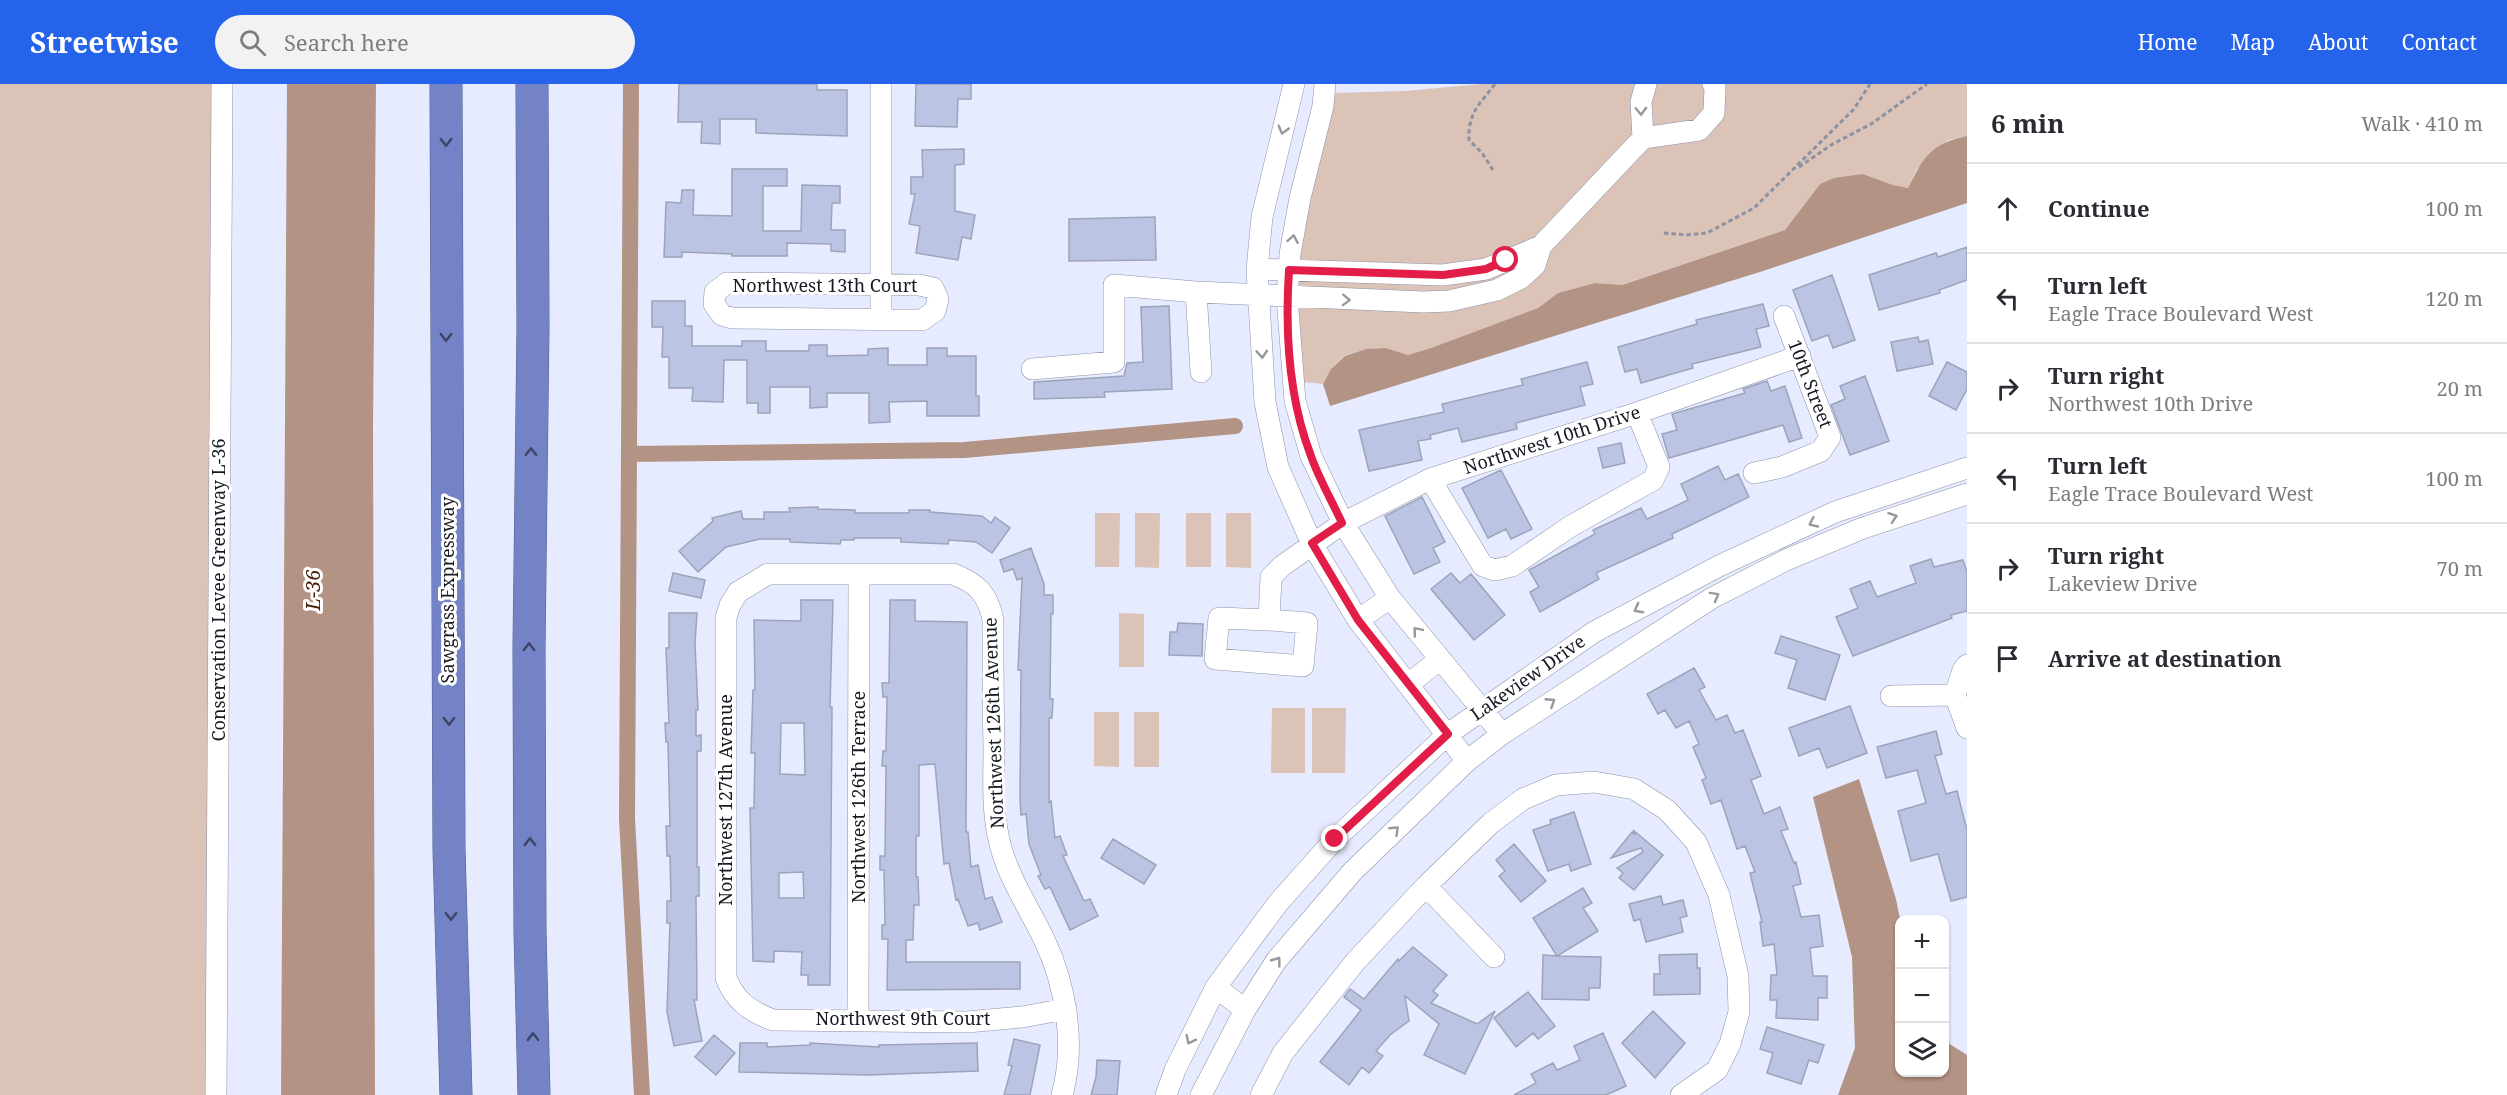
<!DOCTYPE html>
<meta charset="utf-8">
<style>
body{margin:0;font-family:"Noto Serif",serif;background:#f2f2f3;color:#2b2b33}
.controls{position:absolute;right:18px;bottom:18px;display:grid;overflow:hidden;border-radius:12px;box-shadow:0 2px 4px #0004}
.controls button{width:54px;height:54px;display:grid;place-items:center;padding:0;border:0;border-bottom:2px solid #e1e1e2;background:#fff;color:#2b2b33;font:30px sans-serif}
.stop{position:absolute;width:18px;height:18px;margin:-14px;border:4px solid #e11d48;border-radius:50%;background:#fff}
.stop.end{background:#e11d48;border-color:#fff;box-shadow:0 2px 6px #0008}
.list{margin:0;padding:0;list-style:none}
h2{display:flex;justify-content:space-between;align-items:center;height:78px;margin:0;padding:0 24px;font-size:26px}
h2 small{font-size:20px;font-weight:400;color:#7c7c81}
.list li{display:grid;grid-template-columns:39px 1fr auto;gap:18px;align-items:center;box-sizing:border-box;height:90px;padding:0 24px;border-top:2px solid #e1e1e2}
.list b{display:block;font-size:22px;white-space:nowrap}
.list p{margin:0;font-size:20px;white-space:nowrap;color:#7c7c81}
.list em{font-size:20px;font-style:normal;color:#7c7c81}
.icon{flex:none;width:33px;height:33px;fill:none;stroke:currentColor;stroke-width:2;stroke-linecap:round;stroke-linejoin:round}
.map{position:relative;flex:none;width:1967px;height:1011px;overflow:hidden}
header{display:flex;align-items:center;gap:36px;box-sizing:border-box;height:84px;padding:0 30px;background:#2563eb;color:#fff}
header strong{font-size:28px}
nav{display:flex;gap:33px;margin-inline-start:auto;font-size:21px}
.search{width:420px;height:54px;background:#f2f2f3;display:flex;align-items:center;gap:15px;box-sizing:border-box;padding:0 21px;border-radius:33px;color:#7c7c81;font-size:22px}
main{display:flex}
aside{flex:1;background:#fff}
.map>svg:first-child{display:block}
.green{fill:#dbc3b8}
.water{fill:#b39384}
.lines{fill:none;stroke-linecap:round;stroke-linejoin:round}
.canal{stroke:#b39384;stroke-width:16}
.building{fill:#bcc4e3;stroke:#9da3ba;stroke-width:1.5;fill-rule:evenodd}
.minor-casing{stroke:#8c92a8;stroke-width:22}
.highway-casing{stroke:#545e8d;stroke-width:33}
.path{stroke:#8d91a0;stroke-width:3;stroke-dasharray:4.5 3;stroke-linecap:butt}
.minor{stroke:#fff;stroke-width:21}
.highway{stroke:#7483c6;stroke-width:32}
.oneway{stroke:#97989c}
.oneway2{stroke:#3d4464}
.route{stroke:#e11d48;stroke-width:8}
.labels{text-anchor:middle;stroke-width:6;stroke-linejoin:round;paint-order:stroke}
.street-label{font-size:18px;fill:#181a23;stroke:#fff}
.water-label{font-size:20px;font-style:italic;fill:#471c04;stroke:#fff}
</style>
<header>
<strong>Streetwise</strong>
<div class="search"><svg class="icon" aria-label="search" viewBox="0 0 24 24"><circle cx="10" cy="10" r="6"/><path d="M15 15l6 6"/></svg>Search here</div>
<nav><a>Home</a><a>Map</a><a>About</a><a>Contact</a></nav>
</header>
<main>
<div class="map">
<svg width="1967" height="1011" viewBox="0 0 1967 1011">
<rect width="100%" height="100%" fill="#e6ebff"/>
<!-- green -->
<path class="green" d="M0,0H222L216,1011H0Z
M1482,0H1967V52L1948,56L1916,86L1908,104L1893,101L1863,90L1820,100L1785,146L1621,201L1595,199L1558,209L1538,224L1431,264L1408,271L1386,264L1366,265L1344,272L1331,285L1323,300L1303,298L1298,231L1302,117L1334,9L1405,7Z
M1095,429H1120L1119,483H1095Z
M1135,429H1160L1159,484L1135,483Z
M1186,429H1211V483H1186Z
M1226,429H1251V484L1226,483Z
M1119,529L1144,530V583H1119Z
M1272,624H1305V689H1271Z
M1312,624H1346L1345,689H1312Z
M1094,628H1119V683L1094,682Z
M1134,628H1159V683H1134Z"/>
<!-- water -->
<path class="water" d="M287,0H376L373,345L375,1011H281Z
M1967,52V119L1763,187L1330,322L1323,300L1331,285L1345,272L1366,265L1386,264L1408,271L1431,264L1538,224L1558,209L1595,199L1622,201L1785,146L1820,100L1834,94L1863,90L1893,101L1908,104C1923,73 1932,59 1967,52Z
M1859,695L1896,815L1900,835V988H1944L1945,957L1967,971V1011H1838L1855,964L1852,873L1813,713Z"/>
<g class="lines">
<!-- canal -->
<path class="canal" d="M631,0L627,735L642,1011
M629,370L964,366L1235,342"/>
</g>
<!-- building -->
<path class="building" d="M679,0H817V6H847V52L756,49V35H720V60L701,59L702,38H678Z
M916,0H971V15H958L957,43L915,42Z
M964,65V80L955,81V127L975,131L971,155L962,153L958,176L916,169L920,142L909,140L915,110H911V93H923L922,66Z
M732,85H787V102H763V147H801L802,101L840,102V119H832L831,146H845V168L831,167V160L787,159V172H732V170L682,168V173H664L666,118L681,119L682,106H694L693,131L732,132Z
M1155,133L1156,176L1069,177V135Z
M1967,163V196L1939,206L1940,209L1879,226L1869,191L1936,169L1938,173Z
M1832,191L1855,256L1833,264L1828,251L1812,257L1793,206Z
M652,217H685V242H692V262H742V257H766V267H809V261H827V272L868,271V265L888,264V281H927V264H947V272H976V312H979V332H927V317L889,318L890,338L869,339V309H827V323L810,324V303H770V329H758V319H747V276H724L723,318L692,317L693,304H669V273H662L663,243H652Z
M1763,220L1769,242L1756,245L1761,263L1692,280L1693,284L1641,299L1637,285L1625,288L1618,263L1697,240L1696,236Z
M1169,222L1172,305L1104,308L1105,313L1034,315V298L1124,292L1127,279L1143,278L1141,223Z
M1918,253L1919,258L1928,256L1933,280L1897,287L1891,258Z
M1587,278L1593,300L1580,303L1585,321L1516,339L1517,345L1462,358L1458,344L1430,351L1431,355L1418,357L1422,376L1369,387L1359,346L1444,328L1442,320L1523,301L1521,295Z
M1947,278L1967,288V305L1956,326L1929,312Z
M1865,292L1889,357L1850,371L1831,321L1845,315L1840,302Z
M1767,297L1771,307L1785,302L1802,354L1789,358L1783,341L1669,374L1662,350L1677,346L1672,330L1745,309L1743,305Z
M1621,359L1625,379L1603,384L1598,364Z
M1718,382L1725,396L1738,390L1749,413L1672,450L1673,454L1596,489L1599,495L1540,528L1530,508L1539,503L1529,486L1595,450L1593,446L1641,424L1647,435L1680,420L1688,416L1681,400Z
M1501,386L1532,445L1511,455L1506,445L1488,454L1462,404Z
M1422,413L1445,458L1433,464L1440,478L1414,490L1385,432Z
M818,423V425L855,426V429H909V426H930V428L982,432L991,439L995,433L1010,444L992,469L976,458L949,456L948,460L901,458V454H854V456H841L840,460L790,458V455H760L726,463L698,488L679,467L713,437L712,434L741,427L743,435H764V428H790L789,424Z
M1031,464L1044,500V511H1053V530H1051L1050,615H1053L1052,634H1049V718L1051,717L1055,754L1060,752L1067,771L1063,772L1084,817L1090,815L1098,832L1070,846L1050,803L1045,805L1038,792L1041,791L1029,760L1026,730L1021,731L1020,715L1021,586H1018L1022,494L1017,496L1013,485L1004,488L1000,476Z
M1931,475L1934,483L1963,476L1967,488V527L1951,531L1952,534L1853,572L1836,533L1858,524L1850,505L1870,497L1877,513L1916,499L1910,482Z
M673,489L705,496L701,514L669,507Z
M1451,489L1460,499L1471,490L1505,531L1474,556L1431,505Z
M801,516H833L830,623H832L830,901H808V891H801L802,868L774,867V878L753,877L750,724H754L755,669H751L753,606H755L754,536L801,537ZM781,639H804L805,691L780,690ZM803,788L804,814H779V789Z
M890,516H915V537L967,538L966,748H968L971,783L978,781L985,815L992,813L1002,838L980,846L978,839L968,842L958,815L956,816L949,779L944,780L935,680L919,681V752H916V793H918L919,821H914L913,856H906V878H1020V905L887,906L888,855H882V841H885L884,786H880V772H885L886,682H882L883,667H886L887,613H883L882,599H889Z
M669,529H697L695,559L698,626H696V652L701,651V667H697V783H699V812H696L697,916H694L702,957L674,962L667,928L670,839H667V817H671L670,772H667L666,742H670L668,658H666L665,639H669L666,564H669Z
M1178,539L1203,540L1202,572L1169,571L1170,548H1177Z
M1781,552L1840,571L1825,616L1788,604L1797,576L1775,569Z
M1694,584L1705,603L1699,606L1716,636L1727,631L1735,649L1743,646L1761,692L1751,696L1764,730L1780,723L1788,745L1781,747L1794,779L1796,778L1801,800L1793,802L1801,833L1819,831L1823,862L1810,864L1813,892H1827V914H1818V936L1776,934L1777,916H1770L1771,891H1777L1774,860L1763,862L1760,838H1762L1750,789L1755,788L1745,762L1737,765L1721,716L1711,720L1702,696L1706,694L1693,663L1699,660L1689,637L1676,644L1665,626L1658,630L1647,610Z
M1850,622L1867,669L1827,684L1819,664L1799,672L1789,644Z
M1936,647L1942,670L1935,672L1946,710L1957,707L1967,746V813L1951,817L1938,770L1911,777L1898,727L1926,719L1917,686L1886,694L1877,663Z
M1574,728L1591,780L1571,787L1569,780L1548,787L1533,746L1551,740L1550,736Z
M1633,746L1663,771L1634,806L1619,794L1623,789L1617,784L1643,768L1641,764L1611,774L1632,748L1635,751Z
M1113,755L1156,781L1144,800L1101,774Z
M1514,760L1546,797L1521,818L1499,792L1505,787L1496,776Z
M1583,804L1592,819L1583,824L1598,847L1557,872L1601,873L1600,904H1589V916L1542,915L1543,871L1557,872L1533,834Z
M1661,812L1663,821L1683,816L1687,832L1680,834L1683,848L1646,858L1640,835L1634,837L1629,820Z
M1413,863L1447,891L1433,907L1438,911L1431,919L1477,940L1495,927L1465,990L1424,971L1439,940L1405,912L1409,937L1390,951L1376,967L1383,972L1369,989L1362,983L1349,1001L1320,978L1361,926L1344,913L1350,905L1364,915L1398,875L1399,877Z
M1697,870V884H1700V910L1654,911V890H1660L1659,871Z
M1528,908L1555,942L1538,955L1533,949L1516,963L1494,934Z
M1653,927L1685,959L1655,994L1622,959Z
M1767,943L1824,961L1818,979L1809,976L1801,1000L1767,989L1773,969L1760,965Z
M1603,949L1626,1002L1606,1011H1514L1536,999L1531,990L1553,979L1557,986L1580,976L1574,962Z
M714,951L735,969L716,991L695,973Z
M1014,955L1040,961L1030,1011H1004L1012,982L1008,981Z
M740,959H767V963L810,961V959L879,963V961L977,959L978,987L868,991L739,988Z
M1097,976L1120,977L1117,1011H1091L1096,993Z"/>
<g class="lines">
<!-- minor casing -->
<g class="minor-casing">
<path id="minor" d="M881,0V236
M1294,0L1262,133L1257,185L1265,318L1278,383L1312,460L1358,536L1467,677
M1325,0L1323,22L1300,114L1290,170L1287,213L1295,317L1311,372L1343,439L1390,514L1502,650
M1643,54L1641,18L1646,0
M1257,185L1443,191L1486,185L1541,162
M727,199L919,201L933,204L938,215L935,227L922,236L732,234L722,231L714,220L715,208Z
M1032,285L1114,278V201L1196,208
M1201,288L1196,208L1423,218L1449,217L1497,206L1521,194L1535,181L1541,162L1643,54L1699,46L1714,29L1715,3L1713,0
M1754,389L1782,383L1821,367L1830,353L1784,232
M1430,395L1483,482L1495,486L1512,482L1571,442L1653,396L1659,383L1637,329
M1269,536L1219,534L1215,575L1303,582L1307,539L1269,536L1271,493L1282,482L1343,439L1430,395L1637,329L1800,272
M1358,536L1390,514
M1409,600L1440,575
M1955,611L1967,644
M1955,611L1963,586L1967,581
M1891,612L1955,611
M1426,802L1494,873
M1216,903L1245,926
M858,936L859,490
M216,1011L222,0
M1062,1011C1076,961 1066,901 1044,855C1027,820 1005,789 998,751C992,722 994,692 994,664C993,621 993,578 993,536C988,510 977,499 953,490H768L738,508L730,521L726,534V894C735,917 751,928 773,936L967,938L1022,933L1066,925
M1166,1011L1175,986L1216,903L1278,819L1335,755L1448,650L1594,548L1719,482L1835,428L1967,384
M1201,1011L1245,926L1276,877L1353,787L1467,677L1502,650L1712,514L1786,476L1863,444L1967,410
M1261,1011L1283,969L1355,878L1426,802L1491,739L1523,715L1556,701L1594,698L1634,705L1667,726L1696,758L1719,811L1738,892L1739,928L1730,960L1717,986L1681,1011"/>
</g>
<!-- highway casing -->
<g class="highway-casing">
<path id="highway" d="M446,0L449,765L456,1011
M532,0L533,244L529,564L530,847L534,1011"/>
</g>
<!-- path -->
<path class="path" d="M1799,83L1831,61L1871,40L1927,0
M1493,86L1482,69L1469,56C1468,28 1480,20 1495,0
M1664,149L1686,151L1707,149L1754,124L1854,25L1870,0"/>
<!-- minor -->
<use href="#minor" class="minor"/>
<!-- highway -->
<use href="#highway" class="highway"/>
</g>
<!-- one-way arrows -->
<defs><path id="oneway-chevron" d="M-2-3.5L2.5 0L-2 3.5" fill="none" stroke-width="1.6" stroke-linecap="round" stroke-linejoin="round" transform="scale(1.5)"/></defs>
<g class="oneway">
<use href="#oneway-chevron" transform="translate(1641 27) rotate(88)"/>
<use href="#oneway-chevron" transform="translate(1283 46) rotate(105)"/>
<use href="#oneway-chevron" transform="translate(1293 155) rotate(-80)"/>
<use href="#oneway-chevron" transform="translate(1346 216) rotate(2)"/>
<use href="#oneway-chevron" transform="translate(1262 270) rotate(86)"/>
<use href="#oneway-chevron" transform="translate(1893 433) rotate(-19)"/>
<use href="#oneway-chevron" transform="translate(1813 439) rotate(155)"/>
<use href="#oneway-chevron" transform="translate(1715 512) rotate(-29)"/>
<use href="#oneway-chevron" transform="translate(1638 525) rotate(152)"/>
<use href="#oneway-chevron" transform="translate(1417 547) rotate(-130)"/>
<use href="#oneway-chevron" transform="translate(1551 618) rotate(-33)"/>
<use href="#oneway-chevron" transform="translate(1395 746) rotate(-44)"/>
<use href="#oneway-chevron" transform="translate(1277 877) rotate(-53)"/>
<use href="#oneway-chevron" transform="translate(1190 956) rotate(117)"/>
</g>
<g class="oneway2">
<use href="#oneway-chevron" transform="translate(446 58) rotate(90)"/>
<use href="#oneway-chevron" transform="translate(446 253) rotate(90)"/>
<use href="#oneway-chevron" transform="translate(531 368) rotate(-89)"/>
<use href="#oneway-chevron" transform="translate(529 563) rotate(-90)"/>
<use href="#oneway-chevron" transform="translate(449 637) rotate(90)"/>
<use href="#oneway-chevron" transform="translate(530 758) rotate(-90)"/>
<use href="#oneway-chevron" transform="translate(451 832) rotate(89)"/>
<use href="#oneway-chevron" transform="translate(533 953) rotate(-91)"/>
</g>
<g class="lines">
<!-- route -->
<path class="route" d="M1335,755L1448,650L1358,536L1312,459L1342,439C1332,417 1319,395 1311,372C1289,315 1285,247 1289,186L1443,191L1486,185L1506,176"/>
</g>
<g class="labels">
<!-- street labels -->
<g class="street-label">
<text x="825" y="208">Northwest 13th Court</text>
<text transform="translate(1810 300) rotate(69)" y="6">10th Street</text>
<text transform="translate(1552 356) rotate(-18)" y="6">Northwest 10th Drive</text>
<text transform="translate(219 506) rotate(-90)" y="6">Conservation Levee Greenway L-36</text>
<text transform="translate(448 506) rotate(-90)" y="6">Sawgrass Expressway</text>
<text transform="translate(1528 594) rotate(-35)" y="6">Lakeview Drive</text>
<text transform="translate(994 639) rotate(-92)" y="6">Northwest 126th Avenue</text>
<text transform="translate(859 713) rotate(-90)" y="6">Northwest 126th Terrace</text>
<text transform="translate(726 716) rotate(-90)" y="6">Northwest 127th Avenue</text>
<text x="903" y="941">Northwest 9th Court</text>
</g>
<!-- water labels -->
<g class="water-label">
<text transform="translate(313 506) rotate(-90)" y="7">L-36</text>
</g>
</g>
</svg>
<div class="controls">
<button>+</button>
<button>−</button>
<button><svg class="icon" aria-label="layers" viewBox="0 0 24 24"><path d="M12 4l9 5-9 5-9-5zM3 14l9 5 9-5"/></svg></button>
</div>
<div class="stop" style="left:1506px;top:176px"></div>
<div class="stop end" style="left:1335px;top:755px"></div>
</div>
<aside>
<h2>6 min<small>Walk · 410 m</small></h2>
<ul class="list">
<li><svg class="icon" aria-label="ahead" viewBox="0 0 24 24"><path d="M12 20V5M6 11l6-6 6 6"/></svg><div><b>Continue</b></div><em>100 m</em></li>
<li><svg class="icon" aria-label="left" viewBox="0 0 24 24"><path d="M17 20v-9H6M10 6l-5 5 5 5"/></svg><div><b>Turn left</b><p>Eagle Trace Boulevard West</p></div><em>120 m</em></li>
<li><svg class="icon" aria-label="right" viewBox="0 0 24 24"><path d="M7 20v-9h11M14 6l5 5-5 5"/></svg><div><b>Turn right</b><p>Northwest 10th Drive</p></div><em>20 m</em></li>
<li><svg class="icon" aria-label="left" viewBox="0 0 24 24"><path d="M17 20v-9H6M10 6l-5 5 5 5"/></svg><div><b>Turn left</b><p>Eagle Trace Boulevard West</p></div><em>100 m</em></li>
<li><svg class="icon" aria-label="right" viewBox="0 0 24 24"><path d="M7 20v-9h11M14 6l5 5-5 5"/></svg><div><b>Turn right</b><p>Lakeview Drive</p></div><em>70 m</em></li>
<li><svg class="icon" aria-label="arrive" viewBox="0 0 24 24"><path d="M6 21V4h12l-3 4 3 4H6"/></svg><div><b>Arrive at destination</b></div></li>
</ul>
</aside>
</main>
